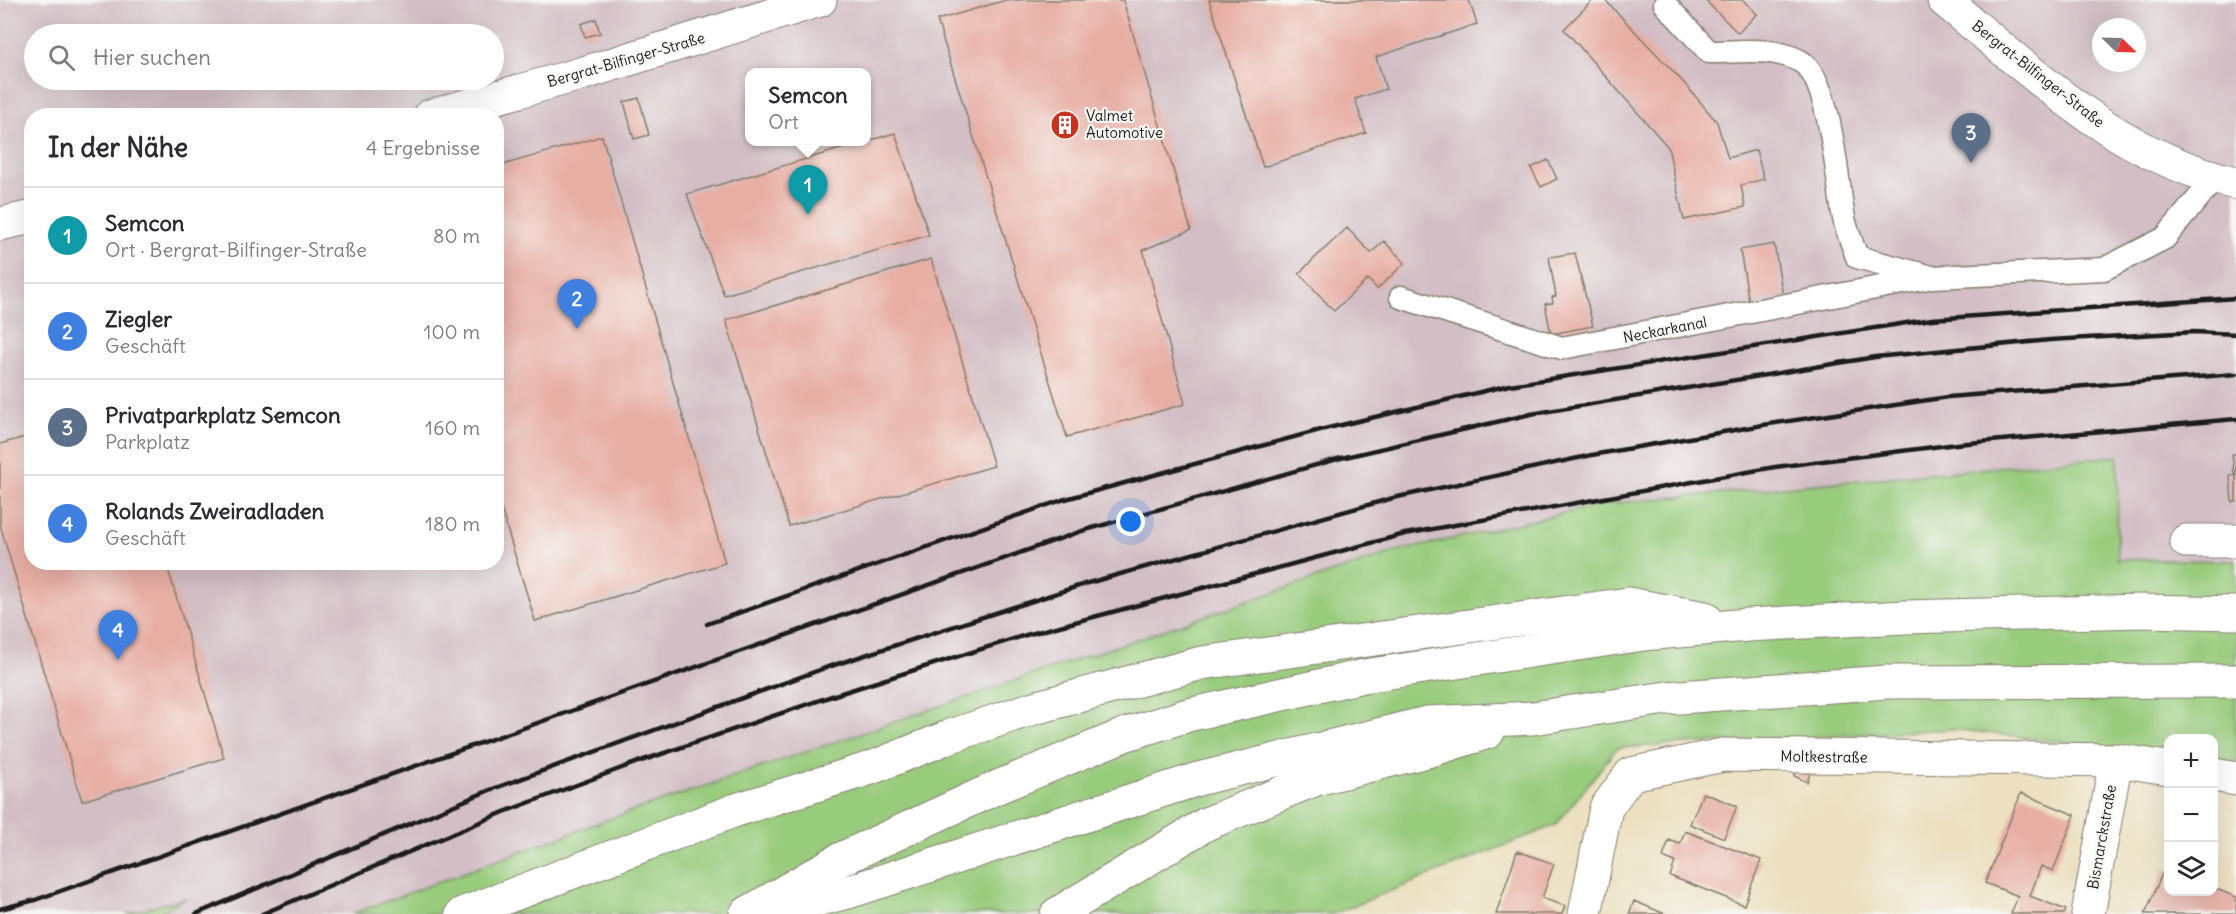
<!DOCTYPE html>
<html lang="de">
<meta charset="utf-8">
<style>
body{margin:0;font-family:Delius,sans-serif;background:#f2f2f3;color:#2b2b33}
.controls{position:absolute;right:18px;bottom:18px;display:grid;overflow:hidden;border-radius:12px;box-shadow:0 6px 24px #0002}
.controls button{width:54px;height:54px;display:grid;place-items:center;padding:0;border:0;border-bottom:2px solid #e1e1e2;background:#fff;color:#2b2b33;font:30px sans-serif}
.compass{position:absolute;left:2092px;top:18px;width:54px;height:54px;border-radius:50%;background:#fff;box-shadow:0 6px 24px #0002;rotate:113deg}
.you{position:absolute;left:1131px;top:522px;width:21px;height:21px;margin:-15px;border:4px solid #fff;border-radius:50%;background:#1a73e8;box-shadow:0 0 0 9px #1a73e833}
.badge{display:grid;place-items:center;width:39px;height:39px;border-radius:50%;background:#c8321e;color:#fff;font-size:20px;font-weight:700}
.pin{position:absolute;translate:-50% -50px;filter:drop-shadow(0 2px 3px #0008)}
.pin::after{content:'';position:absolute;top:32px;width:21px;height:18px;background:inherit;clip-path:polygon(0 0,100% 0,50% 100%)}
.popup{position:absolute;left:745px;top:68px;width:126px;height:78px;box-sizing:border-box;display:grid;place-content:center;border-radius:12px;background:#fff;filter:drop-shadow(0 2px 4px #0005);font-size:20px;white-space:nowrap;color:#7c7c81}
.popup b{font-size:22px;color:#2b2b33}
.popup::after{content:'';position:absolute;left:50%;top:100%;margin-left:-12px;border:12px solid transparent;border-top-color:#fff}
.list{margin:0;padding:0;list-style:none}
h2{display:flex;justify-content:space-between;align-items:center;height:78px;margin:0;padding:0 24px;font-size:26px}
h2 small{font-size:20px;font-weight:400;color:#7c7c81}
.list li{display:grid;grid-template-columns:39px 1fr auto;gap:18px;align-items:center;box-sizing:border-box;height:96px;padding:0 24px;border-top:2px solid #e1e1e2}
.list b{display:block;font-size:22px;white-space:nowrap}
.list p{margin:0;font-size:20px;white-space:nowrap;color:#7c7c81}
.list em{font-size:20px;font-style:normal;color:#7c7c81}
.icon{flex:none;width:33px;height:33px;fill:none;stroke:currentColor;stroke-width:2;stroke-linecap:round;stroke-linejoin:round}
.map{position:relative;flex:none;width:2236px;height:914px;overflow:hidden}
.search{position:absolute;background:#fff;box-shadow:0 6px 24px #0002;left:24px;top:24px;width:480px;height:66px;display:flex;align-items:center;gap:15px;box-sizing:border-box;padding:0 21px;border-radius:33px;color:#7c7c81;font-size:22px}
.panel{position:absolute;background:#fff;box-shadow:0 6px 24px #0002;left:24px;top:108px;width:480px;height:462px;border-radius:24px}
.map>svg:first-child{display:block}
.industrial{fill:#d2bec4;fill-rule:evenodd}
.green{fill:#98cb7b;stroke:#5a744c;stroke-width:1.5}
.building{fill:#e7aea4}
.lines{fill:none;stroke-linecap:round;stroke-linejoin:round}
.lane-casing{stroke:#847e6e;stroke-width:25}
.street-casing{stroke:#847e6e;stroke-width:35}
.highway-casing{stroke:#847e6e;stroke-width:35}
.lane{stroke:#fff;stroke-width:22}
.street{stroke:#fff;stroke-width:33}
.highway{stroke:#fff;stroke-width:33}
.rail{stroke:#1c1c1c;stroke-width:4.5}
.labels{text-anchor:middle;stroke-width:4.5;stroke-linejoin:round;paint-order:stroke}
.street-label{font-size:15px;fill:#1c1c1c;stroke:#f6f6f2}
.poi-label{font-size:15px;fill:#1c1c1c;stroke:#f6f6f2;text-anchor:start}
</style>
<div class="map">
<svg width="2236" height="914" viewBox="0 0 2236 914">
<rect width="100%" height="100%" fill="#f6f6f2"/>
<filter id="ink" filterUnits="userSpaceOnUse"><feTurbulence type="fractalNoise" baseFrequency=".0167" numOctaves="2"/><feDisplacementMap in="SourceGraphic" scale="12" xChannelSelector="R" yChannelSelector="G"/><feConvolveMatrix kernelMatrix="1 2 1 2 8 2 1 2 1" color-interpolation-filters="sRGB"/></filter>
<filter id="wash" filterUnits="userSpaceOnUse"><feTurbulence type="fractalNoise" baseFrequency=".008" numOctaves="4" result="noise"/><feDisplacementMap in="SourceGraphic" scale="24" xChannelSelector="R" yChannelSelector="G"/><feGaussianBlur stdDeviation="1.35" result="paint"/><feColorMatrix in="noise" values="0 0 0 0 0 0 0 0 0 0 0 0 0 0 0 0 0 1.4 0 .05"/><feComposite in="paint" operator="in"/></filter>
<g filter="url(#wash)">
<rect width="100%" height="100%" fill="#ece0c1"/>
<!-- industrial -->
<path class="industrial" d="M0,0H2236V561L2117,559L2118,456L609,819L352,914H157L182,899L126,914H0ZM2101,27H2137V63H2101ZM34,34H494V80H34ZM750,73H866V142H750ZM32,116H496V562H32Z"/>
<!-- green -->
<path class="green" d="M2118,456L2117,559L2236,561V762L2214,759V738H2168V754L1952,729L1617,748L1556,825L1333,914H352L609,819L1387,554L1604,504Z
M186,898L157,914H126Z"/>
<g id="blocks">
<!-- building -->
<path class="building" d="M1006,0H1123L1191,230L1143,250L1185,404L1067,437L937,20Z
M1209,0H1469L1477,24L1376,57L1386,89L1355,99L1366,133L1263,167Z
M1593,0H1605L1685,84L1717,122L1728,158L1756,150L1764,179L1741,185L1745,207L1684,220L1668,147L1564,29Z
M1705,0H1743L1757,14L1738,33Z
M596,19L600,33L585,37L581,24Z
M639,98L649,135L634,139L624,102Z
M895,133L929,235L724,295L687,194Z
M602,136L725,563L535,621L496,492V167Z
M1548,160L1557,179L1541,187L1531,168Z
M1347,228L1371,253L1384,241L1405,263L1377,289L1368,279L1334,311L1299,273Z
M1774,244L1783,296L1749,302L1740,250Z
M1575,253L1593,326L1551,334L1545,304L1553,303L1552,297L1556,296L1549,257Z
M931,259L994,466L789,526L726,320Z
M32,435V562H166L224,758L82,801L0,525V444Z
M2232,454H2236V475H2234Z
M2236,475V502H2232L2230,476Z
M1798,768L1810,774L1807,782L1794,776Z
M1703,793L1737,806L1724,838L1690,824Z
M2021,793L2075,815L2053,871L2041,866L2030,896L2066,910L2064,914H2011L2018,896L1985,883Z
M1685,831L1761,860L1744,905L1670,876L1675,862L1663,857L1669,840L1680,844Z
M1517,851L1554,864L1542,898L1565,906L1562,914H1496Z
M2165,867L2168,869V892H2214V888L2236,897V914H2145Z
M1634,901L1665,914H1629Z"/>
</g>
</g>
<g filter="url(#ink)">
<use href="#blocks" fill-opacity="0" stroke="#847e6e" stroke-width="1.5"/>
<g class="lines">
<!-- lane casing -->
<g class="lane-casing">
<path id="lane" d="M1665,4L1709,52C1739,52 1772,46 1800,61C1830,76 1837,180 1843,213C1845,228 1852,242 1857,257L1928,276
M1401,297L1562,348L1933,277L2104,269L2165,238L2215,178"/>
</g>
<!-- street casing -->
<g class="street-casing">
<path id="street" d="M1944,0C2033,73 2120,158 2236,183
M430,116L584,73L820,0
M0,224L32,217
M2186,541H2236
M2214,775L2236,779
M1585,914L1606,808L1631,774L1723,755L2116,760L2168,768
M2088,914L2116,760"/>
</g>
<!-- highway casing -->
<g class="highway-casing">
<path id="highway" d="M771,911L848,892L1198,779L1427,723L1533,718L1666,698L1887,682L2236,681
M462,914L736,810L871,768L951,736L1034,708L1202,663L1628,604L1705,618
M746,914L839,860L1000,786L1124,735L1188,715L1364,676L1644,634L1748,625L1905,617L2140,611L2236,613
M1057,914L1206,824L1316,779L1431,750L1488,732"/>
</g>
<!-- lane -->
<use href="#lane" class="lane"/>
<!-- street -->
<use href="#street" class="street"/>
<!-- highway -->
<use href="#highway" class="highway"/>
<!-- rail -->
<path class="rail" d="M707,624L1062,500L1320,430L1510,385L1932,319L2236,298
M0,909L35,900L1082,531L1341,458L1531,414L1875,357L2050,340L2194,332L2236,334
M196,914L490,790L825,668L1088,583L1393,498L1592,455L1769,424L1948,397L2236,374
M262,914L504,812L638,762L835,695L1026,635L1405,534L1775,467L1957,444L2236,419"/>
</g>
</g>
<!-- icons -->
<defs>
<g id="building-disc" transform="scale(1.5)"><circle r="9.5" fill="#c8321e" stroke="#f6f6f2"/><path d="M-4-6H4V6H1V3H-1V6H-4ZM-2.5-4.3h1.7v1.8h-1.7ZM.8-4.3h1.7v1.8H.8ZM-2.5-1h1.7V.8h-1.7ZM.8-1h1.7V.8H.8Z" fill="#fff"/></g>
</defs>
<g fill-rule="evenodd">
<use href="#building-disc" x="1065" y="125"/>
</g>
<g class="labels">
<!-- street labels -->
<g class="street-label">
<text transform="translate(626 60) rotate(-16)" y="5">Bergrat-Bilfinger-Straße</text>
<text transform="translate(2038 74) rotate(38)" y="5">Bergrat-Bilfinger-Straße</text>
<text transform="translate(1665 330) rotate(-11)" y="5">Neckarkanal</text>
<text transform="translate(1824 757) rotate(1)" y="5">Moltkestraße</text>
<text transform="translate(2102 837) rotate(-80)" y="5">Bismarckstraße</text>
</g>
<!-- poi labels -->
<g class="poi-label">
<text x="1086" y="121">Valmet<tspan x="1086" dy="17">Automotive</tspan></text>
</g>
</g>
</svg>
<div class="controls">
<button>+</button>
<button>−</button>
<button><svg class="icon" aria-label="layers" viewBox="0 0 24 24"><path d="M12 4l9 5-9 5-9-5zM3 14l9 5 9-5"/></svg></button>
</div>
<svg class="compass" viewBox="-18 -18 36 36"><path d="M0-13l5 13h-10z" fill="#e53935"/><path d="M0 13l5-13h-10z" fill="#7c7c81"/></svg>
<div class="you"></div>
<div class="pin badge" style="left:808px;top:215px;background:#0f9aa8">1</div>
<div class="popup"><b>Semcon</b>Ort</div>
<div class="pin badge" style="left:577px;top:329px;background:#3f7fe0">2</div>
<div class="pin badge" style="left:1971px;top:163px;background:#5c6f8a">3</div>
<div class="pin badge" style="left:118px;top:660px;background:#3f7fe0">4</div>
<div class="search"><svg class="icon" aria-label="search" viewBox="0 0 24 24"><circle cx="10" cy="10" r="6"/><path d="M15 15l6 6"/></svg>Hier suchen</div>
<section class="panel">
<h2>In der Nähe<small>4 Ergebnisse</small></h2>
<ul class="list">
<li><span class="badge" style="background:#0f9aa8">1</span><div><b>Semcon</b><p>Ort · Bergrat-Bilfinger-Straße</p></div><em>80 m</em></li>
<li><span class="badge" style="background:#3f7fe0">2</span><div><b>Ziegler</b><p>Geschäft</p></div><em>100 m</em></li>
<li><span class="badge" style="background:#5c6f8a">3</span><div><b>Privatparkplatz Semcon</b><p>Parkplatz</p></div><em>160 m</em></li>
<li><span class="badge" style="background:#3f7fe0">4</span><div><b>Rolands Zweiradladen</b><p>Geschäft</p></div><em>180 m</em></li>
</ul>
</section>
</div>
